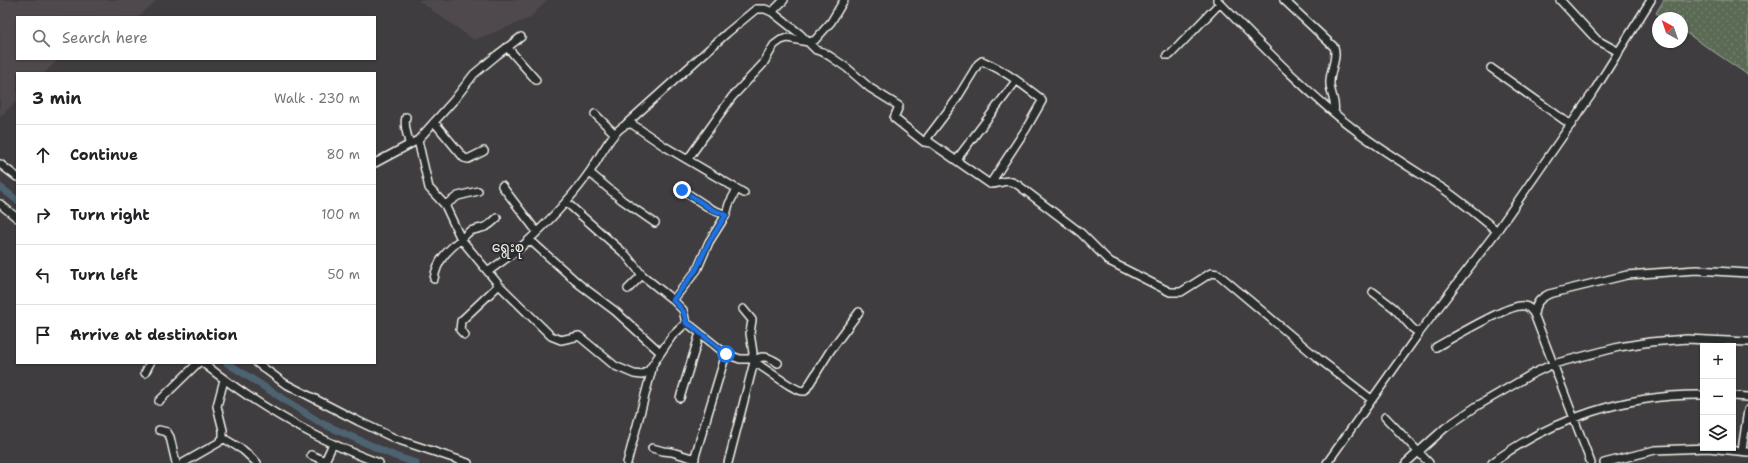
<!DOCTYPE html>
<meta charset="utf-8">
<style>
body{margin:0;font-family:"Shantell Sans","Noto Sans Myanmar",sans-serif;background:#f2f2f2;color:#202124}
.controls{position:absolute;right:12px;bottom:12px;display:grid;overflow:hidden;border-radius:0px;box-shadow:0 1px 3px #0004}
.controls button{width:36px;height:36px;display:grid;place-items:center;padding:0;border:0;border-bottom:1px solid #e0e0e0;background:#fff;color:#202124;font:20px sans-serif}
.compass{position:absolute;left:1652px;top:12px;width:36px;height:36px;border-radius:50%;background:#fff;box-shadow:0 1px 3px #0004;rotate:320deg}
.stop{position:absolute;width:12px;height:12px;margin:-9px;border:3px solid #1a73e8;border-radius:50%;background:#fff}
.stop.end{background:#1a73e8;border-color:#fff;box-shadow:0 1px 4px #0008}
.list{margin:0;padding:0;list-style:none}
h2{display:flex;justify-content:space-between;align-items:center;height:52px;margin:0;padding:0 16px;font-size:17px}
h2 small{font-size:13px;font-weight:400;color:#757577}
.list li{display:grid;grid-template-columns:26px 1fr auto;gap:12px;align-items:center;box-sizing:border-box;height:60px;padding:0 16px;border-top:1px solid #e0e0e0}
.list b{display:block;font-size:15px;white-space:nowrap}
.list em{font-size:13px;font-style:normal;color:#757577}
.icon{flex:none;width:22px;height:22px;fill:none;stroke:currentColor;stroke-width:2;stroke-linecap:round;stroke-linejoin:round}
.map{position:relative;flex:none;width:1748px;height:463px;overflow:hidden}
.search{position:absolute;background:#fff;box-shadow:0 1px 3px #0004;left:16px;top:16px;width:360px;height:44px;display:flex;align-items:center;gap:10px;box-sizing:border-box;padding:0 14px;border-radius:0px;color:#757577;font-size:15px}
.panel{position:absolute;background:#fff;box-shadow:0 1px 3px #0004;left:16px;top:72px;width:360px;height:292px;border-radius:0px}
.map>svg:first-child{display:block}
.built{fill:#4f484e}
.grass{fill:url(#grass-dots);stroke:#a7ae9e}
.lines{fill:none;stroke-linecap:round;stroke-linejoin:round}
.canal{stroke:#4d6471;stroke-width:7}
.minor-casing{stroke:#f4f1e8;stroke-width:10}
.minor{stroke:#2a2d2e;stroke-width:7}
.route{stroke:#1a73e8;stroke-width:5}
.labels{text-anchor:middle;stroke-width:4;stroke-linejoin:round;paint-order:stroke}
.quarter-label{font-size:14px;fill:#f4f1e8;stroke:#2a2d2e}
</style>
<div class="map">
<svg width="1748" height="463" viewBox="0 0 1748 463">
<defs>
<pattern id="grass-dots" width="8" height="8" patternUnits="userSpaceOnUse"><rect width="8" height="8" fill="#5a6b54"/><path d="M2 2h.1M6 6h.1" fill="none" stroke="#72816d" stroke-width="1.8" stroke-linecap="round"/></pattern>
</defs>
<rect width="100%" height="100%" fill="#403d41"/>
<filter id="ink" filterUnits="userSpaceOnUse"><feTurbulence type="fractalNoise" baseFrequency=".025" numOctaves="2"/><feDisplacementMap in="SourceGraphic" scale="8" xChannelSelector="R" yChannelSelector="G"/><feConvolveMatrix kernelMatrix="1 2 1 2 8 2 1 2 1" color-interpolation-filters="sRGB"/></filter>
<g filter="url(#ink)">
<!-- built -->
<path class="built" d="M0,0H157L138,17H17V59H59L44,73H17V100L0,117Z
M418,0H547L530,18L474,40Z"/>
<!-- grass -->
<path class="grass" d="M1664,0H1748V75L1682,30V18H1664L1656,13Z"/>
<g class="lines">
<!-- canal -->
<path class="canal" d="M0,187L17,200
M227,363L321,423L395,456L416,463"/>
<!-- minor casing -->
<g class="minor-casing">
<path id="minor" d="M1217,0C1261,45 1309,95 1359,133C1386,153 1414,170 1442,188C1461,201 1479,216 1497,231
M1284,0L1334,47C1338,57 1330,71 1330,81C1329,92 1337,102 1334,112
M1560,0L1597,40L1619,52
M772,12L800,34L816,50L823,52L831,57L847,68L870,88L899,106L894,118L924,142L931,143L990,184C1003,184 1005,177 1018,185L1081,233L1109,261L1170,292H1181L1211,273L1218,274L1319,359L1371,399
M507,47L536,80
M1167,55H1170L1220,3
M1491,68L1571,125
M595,114L614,133
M406,117C403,128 408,133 409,144
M434,122L464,158L468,159L484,151
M626,124L727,33L756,9H765L772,12L784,0
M418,140L454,100L474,74L497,55L521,37
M931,143L927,140L928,137L956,100L978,64L982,61C1004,70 1022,84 1040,98L1042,101L1026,129L990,184
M688,159L732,97L763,64L774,45L781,40L788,38L808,42L815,40L831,22L844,0
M958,160L960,155L1016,81
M375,163L418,140L429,188L445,205L461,239L499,285L551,336L561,340L579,336L615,366L634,374L642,375L649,370L672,336L686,323L691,326L726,354L740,359H752L754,362L728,463
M0,164L17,177
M590,173L622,200L655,223
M502,186L537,232
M682,190L711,209L726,215
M566,202L626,255L642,275L673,300L683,310L686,323
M0,204L17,218
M445,205L458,196L478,191
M530,240L579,284L615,311L660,352
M489,271C502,261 518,251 530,239C552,218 574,195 591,170C600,157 616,122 632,124L664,146L744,193
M434,279C437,260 447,251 461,239C464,237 467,233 470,231C486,226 484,230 497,218
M628,289L642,275
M1373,292L1394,308L1412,328L1419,333
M673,300L697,270L709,242L726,215L729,204L737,189
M743,309L752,320L750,333L753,353L752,359
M1534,314C1536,303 1539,299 1549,294L1627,275L1696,270L1748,273
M465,335L460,330L461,321L499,285
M1436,347C1451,339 1510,303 1524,306C1529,306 1531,310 1534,314L1591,463
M754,361C762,354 769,357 778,363
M754,362C766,368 795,393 805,391L830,351L859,312
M203,363C256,405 316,440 379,463
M257,363L284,383L358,421L396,439L468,463
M145,373L150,363
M1733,396L1748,397
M680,398L700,333
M159,401L198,363
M1385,417L1429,463
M159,430L167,432L170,437L176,463
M223,438L243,450L257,463
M652,448L663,451L672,452L695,459
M1742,450L1748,410
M311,455L325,461L333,444
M183,463L218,443L223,438V430L217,406L224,380
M627,463L652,369
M693,463L726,354
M1327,463L1419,333L1497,231L1594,91L1651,0
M1406,463L1445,428L1477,406L1532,374L1553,364L1619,347L1650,342L1687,339L1748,342
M1492,463C1552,418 1628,394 1703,395
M1604,463L1655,450L1708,448L1748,452"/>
</g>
<!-- minor -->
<use href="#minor" class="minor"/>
</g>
</g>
<g class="lines" filter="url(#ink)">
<!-- route -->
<path class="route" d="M682,190L711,209L726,215L709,242L696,270L673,300C680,307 686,312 686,323L692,326L726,354"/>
</g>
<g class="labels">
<!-- quarter labels -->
<g class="quarter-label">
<text x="508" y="252">ရွေးစု</text>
</g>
</g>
</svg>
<div class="controls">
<button>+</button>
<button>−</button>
<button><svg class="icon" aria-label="layers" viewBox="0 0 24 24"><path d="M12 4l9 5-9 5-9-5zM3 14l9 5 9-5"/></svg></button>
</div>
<svg class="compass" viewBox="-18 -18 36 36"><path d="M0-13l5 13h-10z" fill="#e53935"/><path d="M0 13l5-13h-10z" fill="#757577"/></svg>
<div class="stop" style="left:726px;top:354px"></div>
<div class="stop end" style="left:682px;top:190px"></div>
<div class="search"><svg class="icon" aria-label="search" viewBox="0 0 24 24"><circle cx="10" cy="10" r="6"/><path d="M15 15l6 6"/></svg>Search here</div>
<section class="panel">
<h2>3 min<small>Walk · 230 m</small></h2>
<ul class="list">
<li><svg class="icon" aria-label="ahead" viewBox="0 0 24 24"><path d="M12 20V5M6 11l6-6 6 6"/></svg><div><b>Continue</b></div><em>80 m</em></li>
<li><svg class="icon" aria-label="right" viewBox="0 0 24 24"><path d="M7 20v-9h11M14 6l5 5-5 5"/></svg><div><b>Turn right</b></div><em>100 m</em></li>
<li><svg class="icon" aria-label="left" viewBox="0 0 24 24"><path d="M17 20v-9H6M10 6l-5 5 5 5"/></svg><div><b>Turn left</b></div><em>50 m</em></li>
<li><svg class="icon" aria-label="arrive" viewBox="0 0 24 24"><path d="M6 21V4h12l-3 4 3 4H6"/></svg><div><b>Arrive at destination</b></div></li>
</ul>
</section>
</div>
